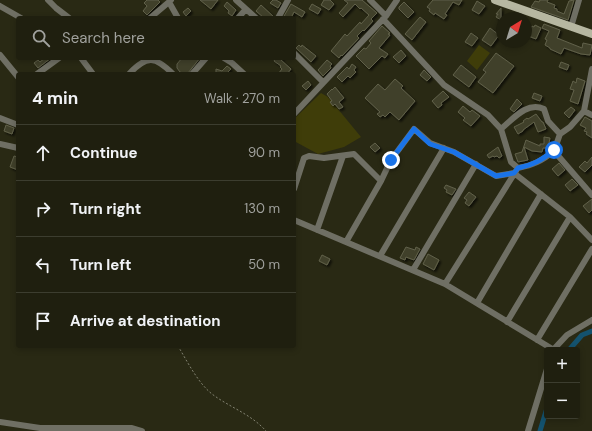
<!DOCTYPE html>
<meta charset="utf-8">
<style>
body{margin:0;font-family:"DM Sans",sans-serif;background:#2c2c1d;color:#f1f3f6}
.controls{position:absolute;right:12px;bottom:12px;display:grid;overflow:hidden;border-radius:4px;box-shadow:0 2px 6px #0003}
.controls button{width:36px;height:36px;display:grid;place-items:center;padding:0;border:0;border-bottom:1px solid #3c3d2f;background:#1f1f0f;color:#f1f3f6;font:20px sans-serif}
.compass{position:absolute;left:496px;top:12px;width:36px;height:36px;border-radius:50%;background:#1f1f0f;box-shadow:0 2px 6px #0003;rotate:38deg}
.stop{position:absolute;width:12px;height:12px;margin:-9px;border:3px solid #1a73e8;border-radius:50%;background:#fff}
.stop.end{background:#1a73e8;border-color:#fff;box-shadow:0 1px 4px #0008}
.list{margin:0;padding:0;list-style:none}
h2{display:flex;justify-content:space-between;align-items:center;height:52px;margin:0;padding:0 16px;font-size:17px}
h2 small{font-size:13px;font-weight:400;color:#a1a29e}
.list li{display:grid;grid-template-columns:26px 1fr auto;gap:12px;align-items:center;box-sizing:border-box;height:56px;padding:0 16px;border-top:1px solid #3c3d2f}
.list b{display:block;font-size:15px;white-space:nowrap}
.list em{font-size:13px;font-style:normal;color:#a1a29e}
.icon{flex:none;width:22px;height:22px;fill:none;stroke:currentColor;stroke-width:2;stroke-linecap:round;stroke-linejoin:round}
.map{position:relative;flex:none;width:592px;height:431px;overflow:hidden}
.search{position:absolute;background:#1f1f0f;box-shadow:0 2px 6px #0003;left:16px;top:16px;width:280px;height:44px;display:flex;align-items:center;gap:10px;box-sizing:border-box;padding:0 14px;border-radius:4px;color:#a1a29e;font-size:15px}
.panel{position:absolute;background:#1f1f0f;box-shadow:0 2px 6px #0003;left:16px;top:72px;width:280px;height:276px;border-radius:4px}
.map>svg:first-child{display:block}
.green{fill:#3f3d09}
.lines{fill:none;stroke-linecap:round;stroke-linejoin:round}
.canal{stroke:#14526e;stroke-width:5}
.building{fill:#41412b;stroke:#61614a;filter:url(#shadow)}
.path{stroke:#848473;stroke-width:1;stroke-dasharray:2 2;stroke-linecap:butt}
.minor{stroke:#6f6f64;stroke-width:6}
.major{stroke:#b6b7a1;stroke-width:8}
.route{stroke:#1a73e8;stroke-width:5}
</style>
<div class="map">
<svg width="592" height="431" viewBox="0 0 592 431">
<defs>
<filter id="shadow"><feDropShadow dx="2" dy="2" stdDeviation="1" flood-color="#0009"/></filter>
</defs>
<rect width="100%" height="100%" fill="#292914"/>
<!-- green -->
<path class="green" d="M479,45L490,53L477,70L467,61Z
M321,93L328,97L361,137L344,147L318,154L294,141V119Z"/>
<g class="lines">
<!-- canal -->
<path class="canal" d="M569,350L582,335L592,331
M540,431L547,408"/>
</g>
<!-- building -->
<path class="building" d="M147,0H158L160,2L147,15L143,11L147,6L144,3Z
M200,0H218L211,9Z
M273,0H276L281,3L278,8L270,3Z
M324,0H330L334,4L329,10L321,5Z
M344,0H362L377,13L371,19L373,21L364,31L363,30L357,36L359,38L342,56L341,55L339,58L331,51L345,34L347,36L360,22L361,24L369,15L361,8L360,9L355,4L343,17L339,13L348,3Z
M433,0H462L459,5L453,2L445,14L447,15L444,19L435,13L434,15L429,11L430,9L427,7Z
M540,0H548L547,2L555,5L554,8L557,9V11L564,14L569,1L574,0L568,20L531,7L535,1L539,2Z
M477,1L485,6L479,14L472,10Z
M227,2L236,10L232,16L228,13L229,11L224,6Z
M404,2L414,12L408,18L399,9V7Z
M291,4L305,12L302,17L294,12L291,18L284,16Z
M312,4L321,9L318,14L309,9Z
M261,5L274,17V18H264L256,11Z
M188,8L191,11L186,16L183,12Z
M501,8V20L496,17L498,14H496Z
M420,17L426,22L412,40L405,34Z
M544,24L560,30L557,38L582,48L583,43L592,45L590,55L581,54L564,48L561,54L550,49V48L545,45L547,40L545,39L549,31L542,28Z
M535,25L541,28L536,39L528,36L532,26L534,27Z
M382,26L390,33L388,34L390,35L379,48L388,54L385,58L382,56L369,69L356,56L364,48L366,49L371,43L369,41Z
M490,28L499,35L491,46L482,40Z
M471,33L478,38L472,46L465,42Z
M299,45L301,47L302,45L316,56L311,62L296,48Z
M401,50L406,56L399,63L393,57Z
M496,53L514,66L493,93L478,82L486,72L483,70Z
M45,58H51L38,68L34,63L38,60L40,62Z
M182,58H200L188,73L184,74L180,72L177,68V64Z
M276,58H283L281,60L291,69L287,74H278L282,69L280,67L281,66L274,61Z
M327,60L332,64L330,66L331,68L323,76L318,70Z
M561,62L569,65L567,70L559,67Z
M352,64L356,67L354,70L356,72L350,78L348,76L342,82L337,77L347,67L349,69Z
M461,65L476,77L469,87L453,75Z
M227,66L231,69L226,74L216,73V69L222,71Z
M424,70L431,77L427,81L420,75Z
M577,78L585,81L578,104L570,101L574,90L570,89L573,81L576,83Z
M395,79L403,86L401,88L415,101L399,120L390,112L385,117L383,115L380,117L377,114L380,112L365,98L378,84L385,90Z
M308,81L311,85L306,90L302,86Z
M335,87L344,98L339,102L343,107L339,109L335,104L333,106L330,102L332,101L327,94L332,89V90Z
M443,91L449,97L441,103L442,105L438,108L432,101Z
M534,93L542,96L540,101L532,98Z
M517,99L522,104L514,112L510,109Z
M463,106L470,112L472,110L480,116L471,126L463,120L465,118L458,112Z
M571,107L575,110L569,118L564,113Z
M536,114L542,122H543L546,129L538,132L534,122L523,130V131L518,134L514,127L524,122L523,121L527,118L528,119Z
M585,117L592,121V138L586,134L587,132L584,131L586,128L580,125Z
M6,125L14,128L12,134L4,131Z
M544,137L550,138L548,148H543L542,152L532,151L524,147L528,160L518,162L515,154L522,152L526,140L540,146V144H544Z
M375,143L380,148L375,152L370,147Z
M498,147L502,156L499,158L497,156L494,157L493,156L489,158L487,155Z
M14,156L18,157V170L10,167Z
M592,157V165L585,172L579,167L585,161L587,163Z
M559,163L565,170L558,176L552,169Z
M572,179L578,185L570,191L565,185Z
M446,185L456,189L452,195L446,192L447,190L444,188Z
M469,192L476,197L469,206L465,203L467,200L464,198Z
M592,199V210L589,213L583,206Z
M406,247L415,250L416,247L420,249L414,260L406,257L405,260L400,258Z
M428,254L439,260L434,270L423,264Z
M322,255L330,259L327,265L319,261Z"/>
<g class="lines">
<!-- path -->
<path class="path" d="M178,346C187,361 198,383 212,394C229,407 251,414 266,431"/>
<!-- minor -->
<path class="minor" d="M48,0L56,8L69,18
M171,0L169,2L178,18
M236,0L256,18
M370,0L386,16
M0,6L21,18
M150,18L169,2
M238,18L246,9
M278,18L288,0
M383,19L444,85L488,115L501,129L511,162L518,168C533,165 542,161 554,151L592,195
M571,27L579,0
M294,53L323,82
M0,55L18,77
M81,58L93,74
M224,58L232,63L244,74
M37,74L59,58
M129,74C147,55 155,56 173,74
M192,74L206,58
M584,111L592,115
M294,114L386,16L397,0
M0,118L18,125
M501,129C513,119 527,101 544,109L548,121L560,134L570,127L584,111L592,69
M0,144L18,148
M554,151L560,134
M294,189L304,158L309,156L324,158L354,154L381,181
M294,220L445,284L554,350
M317,230L343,156
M346,242L381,181L391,160L414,129L430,143L454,152L496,176L514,173L570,217L592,240
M380,256L444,148
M413,270L476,164
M445,284L516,171
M477,303L541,194
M507,322L570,217
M537,340L592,249
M553,350L567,335L592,320
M0,422L40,428H132L142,431
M528,431L547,369"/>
<!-- major -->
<path class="major" d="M495,0L592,34"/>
</g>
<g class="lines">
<!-- route -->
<path class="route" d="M391,160L414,129L430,144L454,152L496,176L514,173L518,168C533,165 542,160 554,150"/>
</g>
</svg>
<div class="controls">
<button>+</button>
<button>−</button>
</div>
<svg class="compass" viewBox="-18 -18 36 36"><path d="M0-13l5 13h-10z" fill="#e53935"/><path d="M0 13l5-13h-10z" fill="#a1a29e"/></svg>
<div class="stop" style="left:554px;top:150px"></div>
<div class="stop end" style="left:391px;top:160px"></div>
<div class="search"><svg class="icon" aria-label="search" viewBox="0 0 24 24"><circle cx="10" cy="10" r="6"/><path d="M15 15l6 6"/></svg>Search here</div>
<section class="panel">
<h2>4 min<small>Walk · 270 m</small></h2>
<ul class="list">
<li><svg class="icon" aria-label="ahead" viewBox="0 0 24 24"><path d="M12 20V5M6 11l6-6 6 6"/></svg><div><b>Continue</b></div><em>90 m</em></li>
<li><svg class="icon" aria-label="right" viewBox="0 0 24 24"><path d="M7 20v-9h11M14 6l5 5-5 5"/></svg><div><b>Turn right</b></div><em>130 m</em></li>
<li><svg class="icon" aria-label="left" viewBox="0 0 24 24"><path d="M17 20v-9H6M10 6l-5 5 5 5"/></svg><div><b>Turn left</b></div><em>50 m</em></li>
<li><svg class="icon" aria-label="arrive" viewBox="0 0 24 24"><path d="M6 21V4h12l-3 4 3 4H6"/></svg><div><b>Arrive at destination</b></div></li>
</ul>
</section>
</div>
